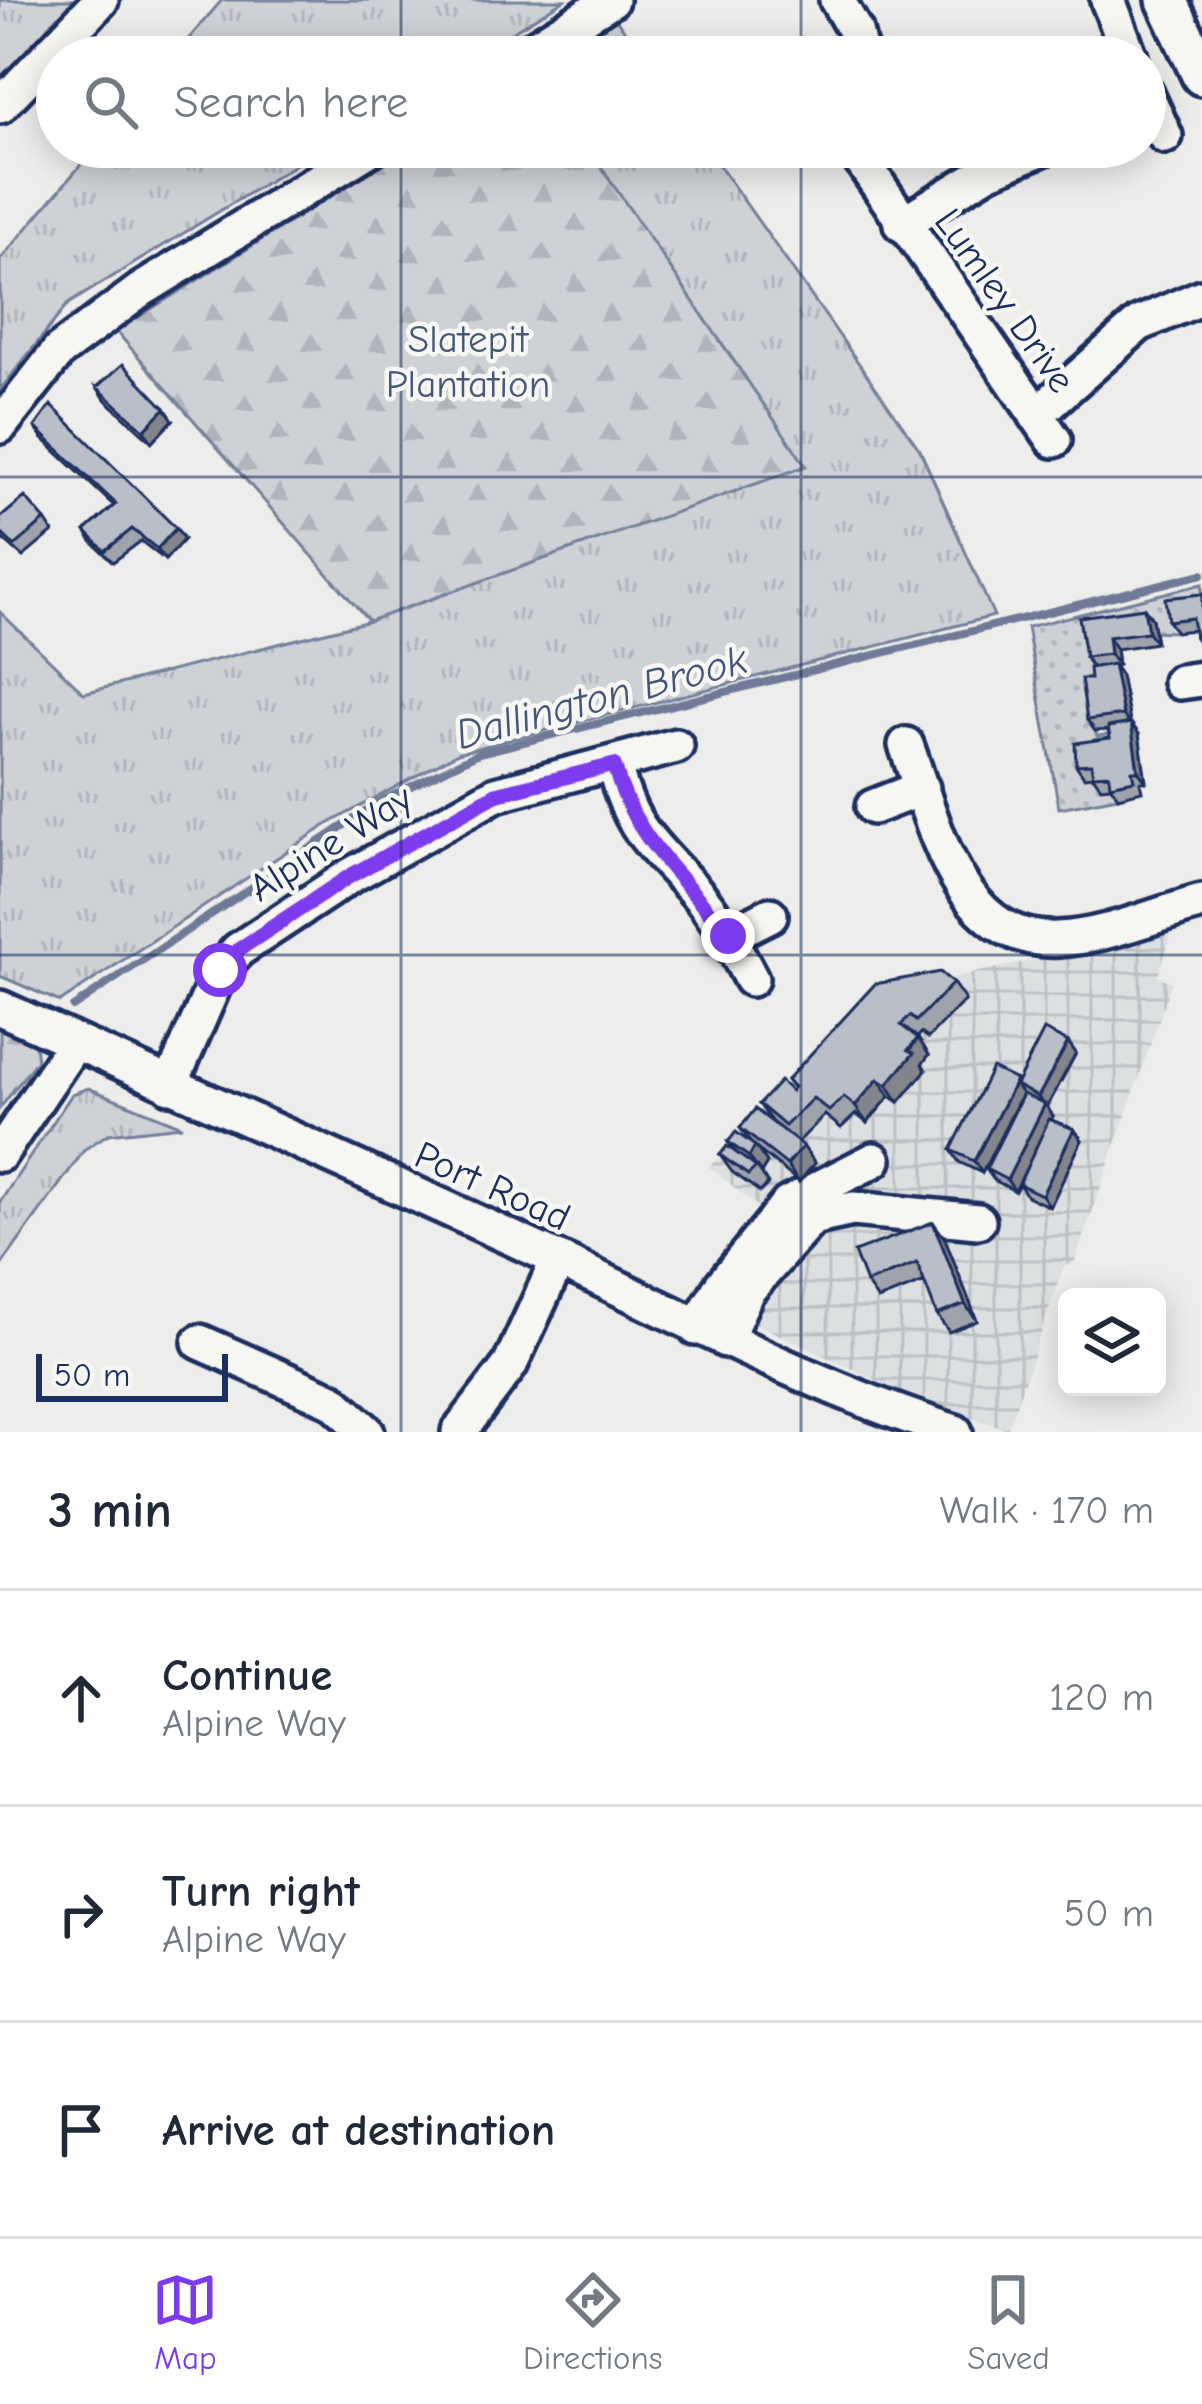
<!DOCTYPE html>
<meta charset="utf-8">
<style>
body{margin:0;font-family:"Comic Neue",sans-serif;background:#f2f2f3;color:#1f2937}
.controls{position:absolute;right:36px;bottom:36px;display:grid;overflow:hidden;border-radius:18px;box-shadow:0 6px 30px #0003}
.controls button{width:108px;height:108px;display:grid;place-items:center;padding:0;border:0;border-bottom:3px solid #e0e1e3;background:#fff;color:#1f2937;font:60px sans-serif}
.scale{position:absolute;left:36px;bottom:30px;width:192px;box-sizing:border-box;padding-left:12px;border:6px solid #1b2f5e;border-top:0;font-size:33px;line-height:42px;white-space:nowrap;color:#1b2f5e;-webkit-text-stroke:9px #f6f6f2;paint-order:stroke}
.stop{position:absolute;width:36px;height:36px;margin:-27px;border:9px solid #7c3aed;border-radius:50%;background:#fff}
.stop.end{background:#7c3aed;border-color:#fff;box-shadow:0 3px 12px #0008}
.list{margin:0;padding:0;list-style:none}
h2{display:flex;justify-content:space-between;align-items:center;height:156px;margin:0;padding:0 48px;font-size:51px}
h2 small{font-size:39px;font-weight:400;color:#747a83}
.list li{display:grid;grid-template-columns:78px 1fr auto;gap:36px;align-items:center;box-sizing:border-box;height:216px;padding:0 48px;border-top:3px solid #e0e1e3}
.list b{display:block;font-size:45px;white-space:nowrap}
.list p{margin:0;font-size:39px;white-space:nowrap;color:#747a83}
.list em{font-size:39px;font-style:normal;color:#747a83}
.icon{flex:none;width:66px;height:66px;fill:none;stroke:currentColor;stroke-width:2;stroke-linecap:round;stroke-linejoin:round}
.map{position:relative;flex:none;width:1202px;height:1432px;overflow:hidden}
.search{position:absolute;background:#fff;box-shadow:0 6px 30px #0003;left:36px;right:36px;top:36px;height:132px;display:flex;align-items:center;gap:30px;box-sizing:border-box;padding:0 42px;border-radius:66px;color:#747a83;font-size:45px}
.sheet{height:804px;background:#fff}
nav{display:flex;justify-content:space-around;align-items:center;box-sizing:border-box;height:168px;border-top:3px solid #e0e1e3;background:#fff;font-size:33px;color:#747a83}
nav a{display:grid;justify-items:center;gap:6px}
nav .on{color:#7c3aed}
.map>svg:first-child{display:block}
.industrial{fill:url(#industrial-grid)}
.grass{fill:url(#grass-tufts);stroke:#74809a;stroke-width:3}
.forest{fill:url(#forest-firs);stroke:#74809a;stroke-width:3}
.garden{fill:url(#garden-dots);stroke:#74809a;stroke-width:3}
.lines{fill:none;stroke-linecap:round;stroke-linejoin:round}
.stream{stroke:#6e7a96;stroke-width:8}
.minor-casing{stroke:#1b2f5e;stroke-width:42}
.major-casing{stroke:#1b2f5e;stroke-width:48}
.minor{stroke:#f6f6f2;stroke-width:33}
.major{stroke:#f6f6f2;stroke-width:39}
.wall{fill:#9fa4ac;stroke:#1b2f5e;stroke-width:3}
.shaded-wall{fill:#82868c;stroke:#1b2f5e;stroke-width:3}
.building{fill:#b9bfc8;stroke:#1b2f5e;stroke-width:3}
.route{stroke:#7c3aed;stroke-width:15}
.grid{fill:none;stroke:#1b2f5e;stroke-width:3;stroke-opacity:0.55}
.labels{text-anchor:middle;stroke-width:9;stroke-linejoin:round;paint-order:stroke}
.street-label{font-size:39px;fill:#1b2f5e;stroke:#f6f6f2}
.park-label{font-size:39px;fill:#48587c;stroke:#f6f6f2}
.water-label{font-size:42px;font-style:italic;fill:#44547a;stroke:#f6f6f2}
</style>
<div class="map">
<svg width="1202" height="1432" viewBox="0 0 1202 1432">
<defs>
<pattern id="industrial-grid" width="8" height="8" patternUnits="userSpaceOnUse" patternTransform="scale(3)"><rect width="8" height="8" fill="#dde0e1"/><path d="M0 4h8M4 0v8" fill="none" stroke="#bdc0c3"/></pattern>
<pattern id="grass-tufts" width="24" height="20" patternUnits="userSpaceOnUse" patternTransform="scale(3)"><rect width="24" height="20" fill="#ced2d7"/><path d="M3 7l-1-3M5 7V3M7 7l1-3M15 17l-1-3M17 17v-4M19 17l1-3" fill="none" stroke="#b0b5bb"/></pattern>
<pattern id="forest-firs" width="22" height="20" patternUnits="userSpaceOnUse" patternTransform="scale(3)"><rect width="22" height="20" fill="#ced2d7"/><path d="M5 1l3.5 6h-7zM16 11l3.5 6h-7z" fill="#b0b5bb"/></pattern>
<pattern id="garden-dots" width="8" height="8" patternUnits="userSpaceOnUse" patternTransform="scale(3)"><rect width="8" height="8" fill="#ced2d7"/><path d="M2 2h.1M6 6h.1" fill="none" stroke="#b0b5bb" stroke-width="1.8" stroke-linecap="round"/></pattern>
</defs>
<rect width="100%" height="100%" fill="#edeeec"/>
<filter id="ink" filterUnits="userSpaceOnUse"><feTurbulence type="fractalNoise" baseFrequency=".00833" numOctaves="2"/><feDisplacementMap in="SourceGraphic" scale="24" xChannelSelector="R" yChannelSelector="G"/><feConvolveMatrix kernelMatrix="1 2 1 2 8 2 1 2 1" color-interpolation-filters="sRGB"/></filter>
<g filter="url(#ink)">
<!-- industrial -->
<path class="industrial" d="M1173,930L1158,976L1172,982L1074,1264L1064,1266L1008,1429L933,1407L703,1299L763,1211L709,1167L886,992Z"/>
<!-- grass -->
<path class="grass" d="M0,0H77L0,81Z
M222,0H564L471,57H173Z
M614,16L643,57H552Z
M96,147H324L68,304L0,390V260Z
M587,147H706L920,450L994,616L458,753L328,824L60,1002L0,976V612L84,693L369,621L805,466Z
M88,1088L182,1126L108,1134L85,1149L0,1267V1202L72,1094Z"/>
<!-- forest -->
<path class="forest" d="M410,147H587L806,466L369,621L116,331Z
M0,1022L35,1044L37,1060L0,1108Z"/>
<!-- garden -->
<path class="garden" d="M1202,584V607L1173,610L1176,632L1087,629L1095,731L1097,736L1114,734L1084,776L1099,775L1117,786L1118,797L1059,808L1027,627Z"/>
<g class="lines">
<!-- stream -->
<path class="stream" d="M73,1007L379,802L479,753L1202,574"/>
<!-- minor casing -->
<g class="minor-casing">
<path id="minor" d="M837,0L855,31L861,57
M1108,0L1130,57
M519,57L611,0
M1145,92L1165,136
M0,106L101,0
M852,147L1054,440
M901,224L988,171L1045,147
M1036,415L1139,324L1202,297
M0,426L59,351L141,290L373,147
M1180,682L1202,679
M906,745C934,820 956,944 1058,939C1105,937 1157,914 1202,902
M614,765C631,832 651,842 694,890C718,917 735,948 751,979
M873,807L922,788
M728,936L770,915
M0,1008C185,1091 371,1173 555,1258C687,1319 815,1388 955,1432
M170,1086L220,971L238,950L350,876L496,794L676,746
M0,1154L75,1042
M696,1328L722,1285L788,1204L874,1160
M725,1340L747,1291L812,1218L853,1209L978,1221
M200,1342L333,1401L367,1432
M459,1432L510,1365L558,1260"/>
</g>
<!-- major casing -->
<g class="major-casing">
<path id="major" d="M1167,0L1202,75"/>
</g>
<!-- minor -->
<use href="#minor" class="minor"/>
<!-- major -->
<use href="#major" class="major"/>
</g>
<!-- wall -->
<path class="wall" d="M97,387L173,420L152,442L105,399Z
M35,427L176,528L184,539L165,560L141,541L113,562L93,543L85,531L114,506L43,439Z
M0,518L45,520L53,532L23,557L0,537Z
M1202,594V648L1195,637L1194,630L1176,632L1168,621Z
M1144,608L1152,619L1156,643L1116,649L1118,665L1114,666L1121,676L1130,723L1139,734L1146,782H1140L1142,791L1118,797L1111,786L1101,787L1093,776L1084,777L1076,765L1110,738L1108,730L1095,731L1087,720L1092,667L1085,657Z
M953,983L965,1000L928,1038L921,1033L917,1038L929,1055L922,1064L926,1070L899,1102L890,1096L867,1123L856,1114L841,1128L825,1115L798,1142L815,1163L799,1182L757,1149L767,1163L761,1173L768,1184L760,1192L732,1172L720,1155L736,1152L728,1142L751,1143L740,1128L771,1121L759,1104L791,1091L793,1089L787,1080Z
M1068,1042L1076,1053L1047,1107L1053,1116L1051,1120L1074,1129L1082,1140L1050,1207L1027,1196L1019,1184L1020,1182L1015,1191L994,1180L986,1169L1022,1094L982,1173L959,1162L951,1150L1017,1082Z
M933,1222L945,1239L977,1321L949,1332L937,1315L925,1282L878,1300L866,1283Z"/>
<!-- shaded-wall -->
<path class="shaded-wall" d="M165,408L173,420L152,442L144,430Z
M176,528L184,539L165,560L157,549Z
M1144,608L1152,619L1156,643L1148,632Z
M1108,637L1116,649L1118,665L1110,654Z
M1113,664L1121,676L1131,727L1123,715Z
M1131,723L1139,734L1146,782L1138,771Z
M918,1038L929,1055L922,1064L926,1070L899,1102L887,1085Z
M1068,1042L1076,1053L1047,1107L1053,1116L1015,1191L1007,1180L1044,1106L1038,1097Z
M878,1079L890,1096L867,1123L855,1106Z
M1016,1080L1022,1088L1016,1085L1022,1094L982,1173L974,1161Z
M1074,1129L1082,1140L1050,1207L1042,1195Z
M755,1146L767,1163L761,1173L749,1157Z
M803,1146L815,1163L799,1182L787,1165Z
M933,1222L945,1239L977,1321L965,1304Z"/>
<!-- building -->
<path class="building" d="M123,364L165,408L144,430L97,387Z
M51,405L176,528L157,549L132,529L105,551L85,531L116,504L35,427Z
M25,497L45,520L15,546L0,532V518Z
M1202,594V636L1195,637L1192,618L1168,621L1165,598Z
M1144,608L1148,632L1108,637L1110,654L1085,657L1079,617Z
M1113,664L1123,715L1087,720L1081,679H1090L1089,668Z
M1131,723L1138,771H1132L1134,780L1110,785L1109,774L1093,775L1091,764L1076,765L1075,743L1110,738L1108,727Z
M940,972L953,983L916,1021L910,1016L901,1025L918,1038L908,1050L914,1053L887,1085L878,1079L855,1106L844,1097L829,1111L813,1098L785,1126L759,1104L780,1081L791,1091L794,1087L787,1080L875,984Z
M1044,1030L1068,1042L1038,1097L1016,1085Z
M992,1068L1016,1080L974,1161L951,1150Z
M1023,1094L1045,1104L1007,1180L986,1169Z
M755,1109L803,1146L787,1165L740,1128Z
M1049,1119L1074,1129L1042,1195L1019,1184Z
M736,1132L755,1146L749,1157L728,1142Z
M727,1146L756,1167L748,1175L720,1155Z
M933,1222L965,1304L937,1315L917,1263L866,1283L854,1252Z"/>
</g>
<g class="lines" filter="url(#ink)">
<!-- route -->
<path class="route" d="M220,970L238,950L350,876L496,794L614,765C634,842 683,874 728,936"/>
</g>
<!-- grid -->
<path class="grid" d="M401,0V57M801,0V57M401,147V1432M801,147V1432M0,477H1202M0,955H1202"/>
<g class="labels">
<!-- street labels -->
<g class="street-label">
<text transform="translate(1006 300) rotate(55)" y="14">Lumley Drive</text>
<text transform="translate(330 842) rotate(-32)" y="14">Alpine Way</text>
<text transform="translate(493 1185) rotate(24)" y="14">Port Road</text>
</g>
<!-- park labels -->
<g class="park-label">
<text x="468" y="352">Slatepit<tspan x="468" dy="45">Plantation</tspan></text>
</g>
<!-- water labels -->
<g class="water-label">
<text transform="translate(601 696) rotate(-15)" y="15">Dallington Brook</text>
</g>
</g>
</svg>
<div class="controls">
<button><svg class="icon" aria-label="layers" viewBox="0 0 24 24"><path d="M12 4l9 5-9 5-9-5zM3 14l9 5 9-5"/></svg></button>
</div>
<div class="scale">50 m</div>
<div class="stop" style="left:220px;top:970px"></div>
<div class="stop end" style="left:728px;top:936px"></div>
<div class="search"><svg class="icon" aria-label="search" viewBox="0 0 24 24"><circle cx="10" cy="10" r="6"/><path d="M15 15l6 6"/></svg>Search here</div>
</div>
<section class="sheet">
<h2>3 min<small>Walk · 170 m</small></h2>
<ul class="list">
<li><svg class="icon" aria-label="ahead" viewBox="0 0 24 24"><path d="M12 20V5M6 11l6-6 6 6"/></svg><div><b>Continue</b><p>Alpine Way</p></div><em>120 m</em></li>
<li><svg class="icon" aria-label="right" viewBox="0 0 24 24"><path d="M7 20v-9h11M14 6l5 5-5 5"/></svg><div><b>Turn right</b><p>Alpine Way</p></div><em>50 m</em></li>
<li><svg class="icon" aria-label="arrive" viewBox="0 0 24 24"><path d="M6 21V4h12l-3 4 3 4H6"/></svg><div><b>Arrive at destination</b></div></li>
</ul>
</section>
<nav>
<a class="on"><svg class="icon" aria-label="map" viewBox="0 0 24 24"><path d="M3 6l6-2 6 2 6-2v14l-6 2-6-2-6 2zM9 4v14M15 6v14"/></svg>Map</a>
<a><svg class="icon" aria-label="directions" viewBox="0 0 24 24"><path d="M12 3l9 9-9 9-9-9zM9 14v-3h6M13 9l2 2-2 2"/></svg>Directions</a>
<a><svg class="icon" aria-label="saved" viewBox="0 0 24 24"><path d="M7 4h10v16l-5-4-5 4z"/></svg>Saved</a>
</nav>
